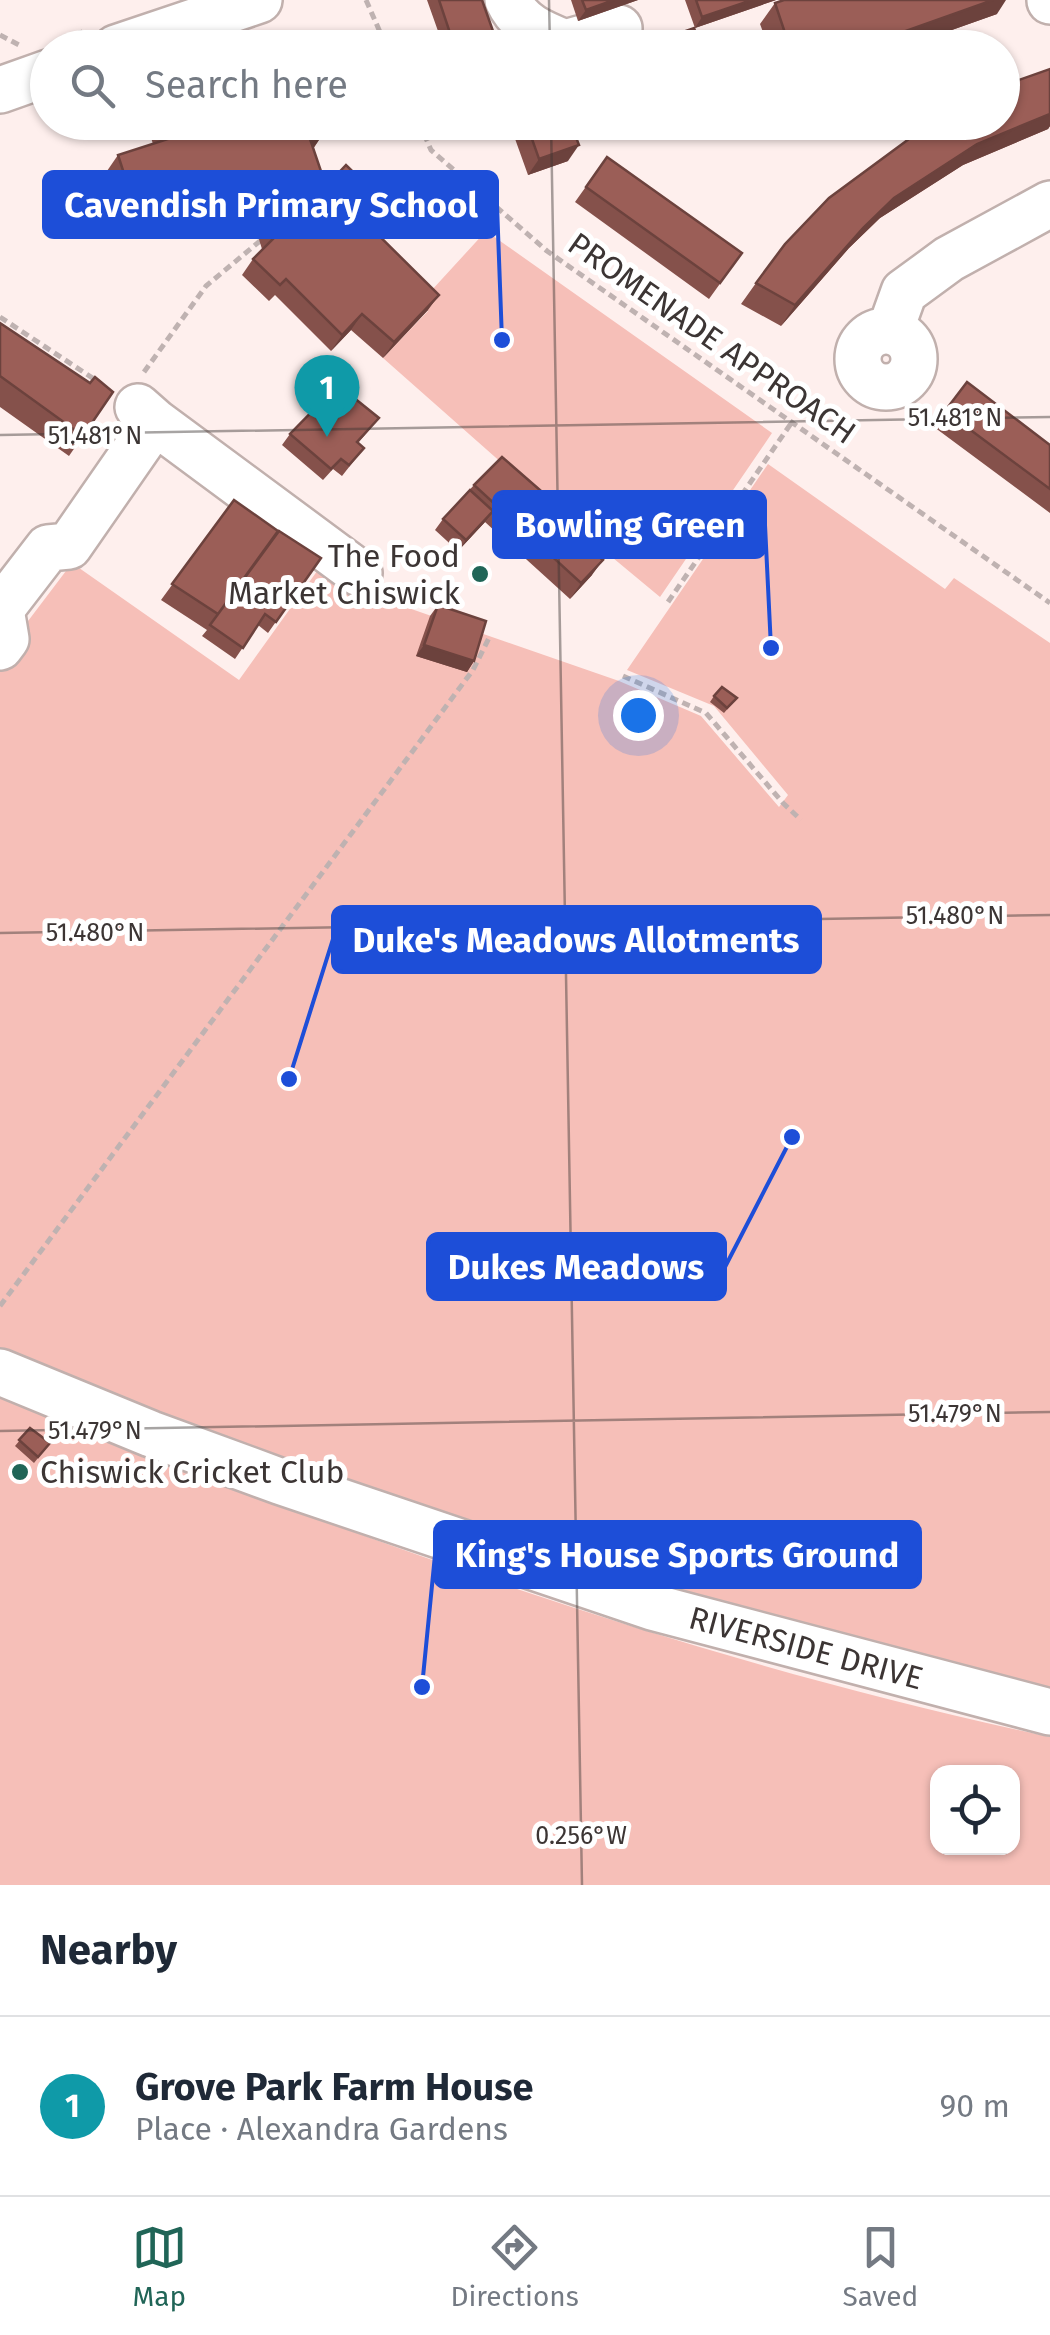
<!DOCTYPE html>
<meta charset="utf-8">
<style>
body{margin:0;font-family:"Fira Sans",sans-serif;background:#f6f6f7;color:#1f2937}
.controls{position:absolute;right:30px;bottom:30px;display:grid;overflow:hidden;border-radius:20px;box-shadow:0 2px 8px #0004}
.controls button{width:90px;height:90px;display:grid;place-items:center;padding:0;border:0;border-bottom:2px solid #e0e1e3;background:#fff;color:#1f2937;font:50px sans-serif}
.you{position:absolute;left:638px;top:715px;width:35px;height:35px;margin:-25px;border:8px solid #fff;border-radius:50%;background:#1a73e8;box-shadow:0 0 0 15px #1a73e833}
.badge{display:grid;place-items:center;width:65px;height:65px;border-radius:50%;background:#206557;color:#fff;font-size:32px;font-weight:700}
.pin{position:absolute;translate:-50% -82px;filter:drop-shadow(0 2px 5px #0008)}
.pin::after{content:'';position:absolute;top:52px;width:35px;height:30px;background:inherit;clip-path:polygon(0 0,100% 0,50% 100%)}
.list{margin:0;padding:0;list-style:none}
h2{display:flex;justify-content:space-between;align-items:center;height:130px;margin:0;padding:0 40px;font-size:42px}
h2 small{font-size:32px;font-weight:400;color:#747a83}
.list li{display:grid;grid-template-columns:65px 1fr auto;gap:30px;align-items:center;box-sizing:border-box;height:180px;padding:0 40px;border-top:2px solid #e0e1e3}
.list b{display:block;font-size:38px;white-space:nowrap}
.list p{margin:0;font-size:32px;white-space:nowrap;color:#747a83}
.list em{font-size:32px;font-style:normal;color:#747a83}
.icon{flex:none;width:55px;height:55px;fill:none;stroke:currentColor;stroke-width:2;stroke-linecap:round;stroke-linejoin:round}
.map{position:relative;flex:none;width:1050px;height:1885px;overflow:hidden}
.search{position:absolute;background:#fff;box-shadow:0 2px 8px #0004;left:30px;right:30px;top:30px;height:110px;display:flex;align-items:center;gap:25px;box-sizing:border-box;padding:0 35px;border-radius:55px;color:#747a83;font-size:38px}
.sheet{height:310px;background:#fff}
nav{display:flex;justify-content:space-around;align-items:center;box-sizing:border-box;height:140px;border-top:2px solid #e0e1e3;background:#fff;font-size:28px;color:#747a83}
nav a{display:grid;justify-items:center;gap:5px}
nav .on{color:#206557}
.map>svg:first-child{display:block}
.green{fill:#f6bfb8;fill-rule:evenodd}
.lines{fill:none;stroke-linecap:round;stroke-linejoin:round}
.minor-casing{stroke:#c1b0ad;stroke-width:50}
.path{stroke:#bfb2b1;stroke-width:5;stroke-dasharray:8 5;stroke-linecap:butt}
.minor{stroke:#fff;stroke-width:45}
.wall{fill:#85514b}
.shaded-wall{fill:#6c423d}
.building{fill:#9b5e57;stroke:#6c423d;stroke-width:2.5}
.ticks{fill:none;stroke:#3c3534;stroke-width:2.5;stroke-opacity:0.45}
.poi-dot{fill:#206557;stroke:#fff;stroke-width:4}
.labels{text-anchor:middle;stroke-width:10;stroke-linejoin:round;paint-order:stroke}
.street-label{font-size:32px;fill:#3c3534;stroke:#fff}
.poi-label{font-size:32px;fill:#3c3534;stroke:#fff;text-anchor:end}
.ticks-label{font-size:25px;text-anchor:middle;fill:#3c3534;stroke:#fff;stroke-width:10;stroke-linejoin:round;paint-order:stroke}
.leader{fill:none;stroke:#1d4ed8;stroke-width:4}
.callout-dot{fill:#1d4ed8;stroke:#fff;stroke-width:4}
.callout{fill:#1d4ed8;stroke:#1d4ed8;stroke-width:4}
.callout-label{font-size:35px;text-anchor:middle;font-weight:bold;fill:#fff}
</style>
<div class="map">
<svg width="1050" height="1885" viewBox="0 0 1050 1885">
<rect width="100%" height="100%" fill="#feefed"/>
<!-- green -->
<path class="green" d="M486,231L772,433L660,597L554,509L383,358L428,311L420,303Z
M768,464L945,589L954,578L1050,643V1693L654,1590L291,1467L0,1351V658L72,563L239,680L320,567L348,587L619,681L701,716L779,807L788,795L714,706L627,670Z
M0,1394C99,1439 201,1475 303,1513C546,1604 796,1683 1050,1737V1885H0ZM938,1772H1012V1848H938Z"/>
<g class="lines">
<!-- minor casing -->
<g class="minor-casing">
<path id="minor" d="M508,0C520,25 540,33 565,43L567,48
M1050,0V1
M565,43L619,28
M116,48L259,0
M0,90L48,73
M858 359a28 28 0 1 1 56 0a28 28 0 1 1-56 0Z
M890,331L904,292L949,259L1050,204
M155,422L359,573
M0,647L6,639L1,609L48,548L69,546L155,422L138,407
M0,1372L151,1434L279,1481L652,1607L1050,1712"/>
</g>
<!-- path -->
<path class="path" d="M366,0L387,48
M0,35L19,45
M63,39L85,31
M419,122L431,150L547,251L1050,603
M0,317L97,381
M144,372L206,286L260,241
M668,602L792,422
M623,676L706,713L783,803L801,820
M0,1306L473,670L490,636"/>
<!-- minor -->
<use href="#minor" class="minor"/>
</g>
<!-- wall -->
<path class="wall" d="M427,0H482L499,48H444Z
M571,0H638L578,21Z
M685,0H776L695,28Z
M775,3L997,14L901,48H769L760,24Z
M1050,69V126L1048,129L963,165L880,218L849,248L781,326L741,304L756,283Z
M146,122H319L323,134L313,149L326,186L373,191L356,213L428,310L383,358L351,330L331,351L275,295L269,301L242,275L253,259L262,249L256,230L243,234L231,198L142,228L133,200L118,204L107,171L118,155L153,144Z
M509,122H570L568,161L528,175Z
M607,157L742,253L709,299L575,202Z
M0,323L90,383L113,392L69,456L0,407Z
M967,382L1050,445V513L934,427Z
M371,428L358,443L364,448L342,476L333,469L323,480L282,445L290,434Z
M474,485L602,544L595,553L592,575L570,599L485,522L458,551L435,530L443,519Z
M234,500L278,531L321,558L268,633L258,625L235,659L202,636L207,630L161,600Z
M438,605L474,661L467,672L416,656L430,616Z
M714,696L737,698L724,713L710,702Z
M30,1428L50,1443L34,1463L15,1446Z"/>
<!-- shaded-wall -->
<path class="shaded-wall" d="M614,0H638L578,21L586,10Z
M752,0H776L695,28L702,17Z
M993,0H1006L997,14L901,48H858Z
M1050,114V126L1048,129L963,165L880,218L849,248L781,326L795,305L863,228L894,198L977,144Z
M323,134L312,150L310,139Z
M579,145L568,161L528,175L539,159Z
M242,182L231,198L142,228L154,212Z
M144,184L133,200L118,204L129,189Z
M373,191L362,207L343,227L354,211Z
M267,214L256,230L243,234L254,218Z
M439,295L428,310L383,358L394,342Z
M362,314L351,330L331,351L342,335Z
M493,511L485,522L458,551L466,540Z
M603,560L592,575L570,599L581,583Z
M424,645L474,661L467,672L416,656Z"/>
<!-- building -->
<path class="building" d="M439,0H482L499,48H455Z
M582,0H614L586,10Z
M696,0H752L702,17Z
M784,0H993L858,48H790L775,3Z
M694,28L701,48H637Z
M1050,69V114L977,144L894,198L863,228L795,305L756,283L785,244L829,198L932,122H1002V86Z
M162,122H319L323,134L310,139L326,186L346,165L373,191L354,211L439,295L394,342L362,314L342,335L286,279L280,285L253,259L275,237L267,214L254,218L242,182L154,212L144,184L129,189L118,155L168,139Z
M526,122H570L579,145L539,159Z
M607,157L742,253L720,283L586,187Z
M0,323L90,383L95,377L113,392L83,436L0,376Z
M967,382L1050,445V489L945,411Z
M338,385L379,418L357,442L364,448L349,465L341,459L331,469L290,434Z
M502,457L602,544L594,553L603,560L581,583L474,485Z
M470,490L493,511L466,540L443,519Z
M234,500L278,531L218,614L172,584Z
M279,531L321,558L276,622L265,614L243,648L210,625Z
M438,605L486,621L474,661L424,645Z
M722,687L737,698L727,708L714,696Z
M30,1428L50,1443L38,1457L19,1440Z"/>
<!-- ticks -->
<path class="ticks" d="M549,0L550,48M551,122L582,1885M0,435L1050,417M0,933L1050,915M0,1431L1050,1412"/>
<!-- markers -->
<g class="poi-dot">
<circle cx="480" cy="574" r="10"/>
<circle cx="20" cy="1472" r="10"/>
</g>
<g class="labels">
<!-- street labels -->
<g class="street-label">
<text transform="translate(712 338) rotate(35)" y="11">PROMENADE APPROACH</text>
<text transform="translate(806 1648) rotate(15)" y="11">RIVERSIDE DRIVE</text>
</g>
<!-- poi labels -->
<g class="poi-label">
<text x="460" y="567">The Food<tspan x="460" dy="37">Market Chiswick</tspan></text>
<text x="40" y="1483" text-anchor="start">Chiswick Cricket Club</text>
</g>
</g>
<g class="ticks-label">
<text x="955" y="426">51.481°N</text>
<text x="95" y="444">51.481°N</text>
<text x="955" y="924">51.480°N</text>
<text x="95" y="941">51.480°N</text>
<text x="955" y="1422">51.479°N</text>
<text x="95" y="1439">51.479°N</text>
<text x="581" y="1844">0.256°W</text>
</g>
<!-- callouts -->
<path class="leader" d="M502 340L497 205M771 648L765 525M289 1079L333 939M792 1137L725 1267M422 1687L435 1555"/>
<g class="callout-dot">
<circle cx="502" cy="340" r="10"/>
<circle cx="771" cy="648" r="10"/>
<circle cx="289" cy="1079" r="10"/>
<circle cx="792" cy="1137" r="10"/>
<circle cx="422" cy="1687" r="10"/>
</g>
<g class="callout">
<rect x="44" y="172" width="453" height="65" rx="10"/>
<rect x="494" y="492" width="271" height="65" rx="10"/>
<rect x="333" y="907" width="487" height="65" rx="10"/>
<rect x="428" y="1234" width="297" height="65" rx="10"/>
<rect x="435" y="1522" width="485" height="65" rx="10"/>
</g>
<g class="callout-label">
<text x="271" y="217">Cavendish Primary School</text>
<text x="630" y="537">Bowling Green</text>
<text x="576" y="952">Duke's Meadows Allotments</text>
<text x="576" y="1279">Dukes Meadows</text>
<text x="677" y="1567">King's House Sports Ground</text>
</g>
</svg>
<div class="controls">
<button><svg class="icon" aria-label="locate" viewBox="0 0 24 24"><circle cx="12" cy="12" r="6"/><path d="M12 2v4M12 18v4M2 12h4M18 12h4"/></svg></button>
</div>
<div class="you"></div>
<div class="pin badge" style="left:327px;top:437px;background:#0f9aa8">1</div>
<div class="search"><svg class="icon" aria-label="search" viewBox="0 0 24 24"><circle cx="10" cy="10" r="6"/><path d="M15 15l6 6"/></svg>Search here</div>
</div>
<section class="sheet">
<h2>Nearby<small></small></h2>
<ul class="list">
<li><span class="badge" style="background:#0f9aa8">1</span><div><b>Grove Park Farm House</b><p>Place · Alexandra Gardens</p></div><em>90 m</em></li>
</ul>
</section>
<nav>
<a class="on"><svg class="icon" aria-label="map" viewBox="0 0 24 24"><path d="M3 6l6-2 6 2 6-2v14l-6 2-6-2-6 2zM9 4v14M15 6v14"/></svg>Map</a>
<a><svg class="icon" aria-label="directions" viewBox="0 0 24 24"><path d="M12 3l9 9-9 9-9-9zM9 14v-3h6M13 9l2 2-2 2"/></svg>Directions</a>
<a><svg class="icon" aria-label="saved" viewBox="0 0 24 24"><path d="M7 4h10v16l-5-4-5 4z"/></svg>Saved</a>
</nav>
